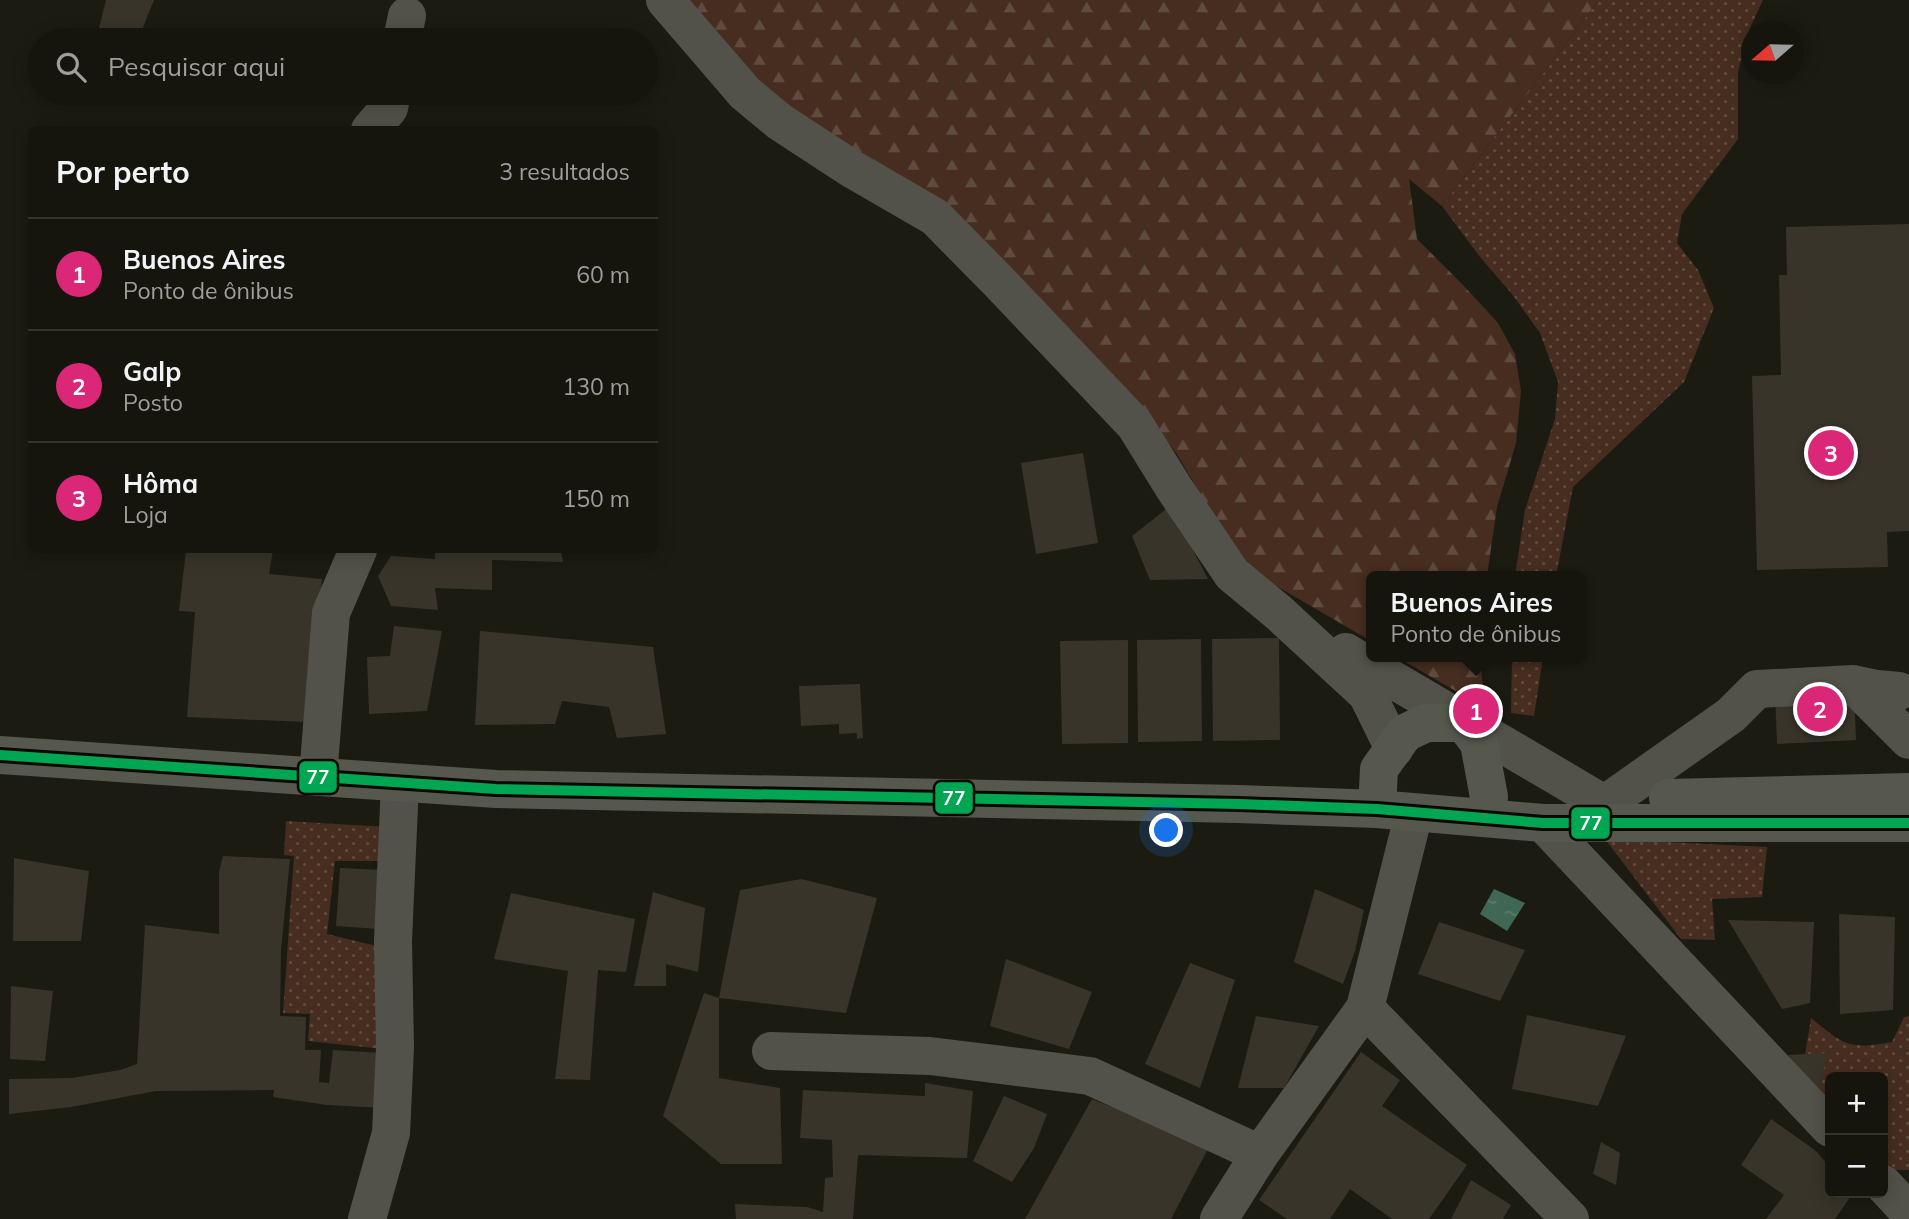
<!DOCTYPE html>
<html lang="pt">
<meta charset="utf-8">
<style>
body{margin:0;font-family:Mulish,sans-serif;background:#1e1d16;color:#f1f3f6}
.controls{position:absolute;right:21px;bottom:21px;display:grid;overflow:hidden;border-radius:10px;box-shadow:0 4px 18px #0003}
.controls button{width:63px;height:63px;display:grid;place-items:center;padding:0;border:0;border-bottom:2px solid #34332e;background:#15140d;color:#f1f3f6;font:35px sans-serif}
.compass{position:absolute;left:1741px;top:21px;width:63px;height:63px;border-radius:50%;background:#15140d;box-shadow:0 4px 18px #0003;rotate:250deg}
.you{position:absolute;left:1167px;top:831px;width:24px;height:24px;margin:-18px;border:5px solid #fff;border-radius:50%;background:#1a73e8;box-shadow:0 0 0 10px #1a73e833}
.badge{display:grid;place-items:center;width:46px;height:46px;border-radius:50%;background:#db2777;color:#fff;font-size:23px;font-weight:700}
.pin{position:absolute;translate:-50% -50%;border:4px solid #fff;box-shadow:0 2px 7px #0006}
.popup{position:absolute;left:1366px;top:571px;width:220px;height:91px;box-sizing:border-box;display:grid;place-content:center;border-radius:10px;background:#15140d;filter:drop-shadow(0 2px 5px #0005);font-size:23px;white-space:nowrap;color:#9d9e9d}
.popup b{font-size:26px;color:#f1f3f6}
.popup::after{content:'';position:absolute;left:50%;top:100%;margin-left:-14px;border:14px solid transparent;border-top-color:#15140d}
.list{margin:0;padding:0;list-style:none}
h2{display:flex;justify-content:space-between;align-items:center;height:91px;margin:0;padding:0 28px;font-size:30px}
h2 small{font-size:23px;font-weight:400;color:#9d9e9d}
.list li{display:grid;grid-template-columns:46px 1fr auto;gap:21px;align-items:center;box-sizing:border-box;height:112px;padding:0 28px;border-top:2px solid #34332e}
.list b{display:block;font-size:26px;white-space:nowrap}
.list p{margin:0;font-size:23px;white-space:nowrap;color:#9d9e9d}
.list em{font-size:23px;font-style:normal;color:#9d9e9d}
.icon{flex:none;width:38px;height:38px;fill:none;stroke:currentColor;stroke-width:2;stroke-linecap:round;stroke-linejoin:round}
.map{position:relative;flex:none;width:1909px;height:1219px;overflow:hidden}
.search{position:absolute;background:#15140d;box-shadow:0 4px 18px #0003;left:28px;top:28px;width:630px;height:77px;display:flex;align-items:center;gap:18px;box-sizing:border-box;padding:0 24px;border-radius:38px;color:#9d9e9d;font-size:26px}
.panel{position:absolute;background:#15140d;box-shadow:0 4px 18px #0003;left:28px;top:126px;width:630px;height:427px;border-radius:10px}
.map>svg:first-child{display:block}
.grass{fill:url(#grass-dots)}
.forest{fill:url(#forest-firs)}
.water{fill:url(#water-ripples)}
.building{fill:#383429}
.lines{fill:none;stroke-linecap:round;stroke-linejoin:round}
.minor{stroke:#53524a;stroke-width:38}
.major{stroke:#56584e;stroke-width:38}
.bus-1-casing{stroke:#090803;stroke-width:16}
.bus-1{stroke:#00a651;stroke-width:10}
.line-badge{stroke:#090803;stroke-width:2.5}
.badge-label{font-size:19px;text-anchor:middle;font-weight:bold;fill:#fff}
</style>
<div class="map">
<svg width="1909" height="1219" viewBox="0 0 1909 1219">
<defs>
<pattern id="grass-dots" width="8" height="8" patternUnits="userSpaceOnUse" patternTransform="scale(1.75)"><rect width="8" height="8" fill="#462d20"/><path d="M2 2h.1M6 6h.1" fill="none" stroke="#604b3f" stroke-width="1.8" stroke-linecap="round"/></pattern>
<pattern id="forest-firs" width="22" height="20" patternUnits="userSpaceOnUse" patternTransform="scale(1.75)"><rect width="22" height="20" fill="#462d20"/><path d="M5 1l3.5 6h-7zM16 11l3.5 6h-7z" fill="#604b3f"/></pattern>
<pattern id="water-ripples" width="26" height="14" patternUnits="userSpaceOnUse" patternTransform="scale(1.75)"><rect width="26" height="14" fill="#406756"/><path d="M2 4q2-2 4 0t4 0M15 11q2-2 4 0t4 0" fill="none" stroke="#5b7c6d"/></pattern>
</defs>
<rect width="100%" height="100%" fill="#1c1b11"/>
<!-- grass -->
<path class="grass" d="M1599,0H1763L1748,32L1738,72V139L1682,214L1677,243L1698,270L1714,308L1684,382L1573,487L1556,576H1515L1525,510L1555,419L1558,382L1540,333L1512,294L1480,257L1442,206Z
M1512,657H1543L1534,716L1511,713Z
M286,821L388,827L386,861H335L327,934L385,948L383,1049L308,1041L310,1014L283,1013L294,856L284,855Z
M1605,839L1767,847L1762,897L1712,899L1715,940L1681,939Z
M1909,1016V1170H1892L1883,1160V1077H1830V1107L1819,1095L1805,1055L1811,1018C1844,1045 1848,1050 1892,1042L1904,1017Z"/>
<!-- forest -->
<path class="forest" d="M665,0H1599L1442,206L1409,179L1417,239L1463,285L1498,323L1515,354L1521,391L1516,443L1497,507L1487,576H1371V641L1242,566L1177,454L1130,394L999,282L780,122Z
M1397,657H1480L1485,708Z"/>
<!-- water -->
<path class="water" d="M1494,889L1525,903L1507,931L1480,914Z"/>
<!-- building -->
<path class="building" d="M106,0H154L138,40H96Z
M1909,224V531L1887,532L1888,567L1757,570L1752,376L1781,375L1779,275H1787L1786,227Z
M1083,453L1098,543L1036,554L1021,463Z
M1170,506L1208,579L1150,580L1132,536Z
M186,550H273L269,574L322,579L307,722L187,717L195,612L179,611Z
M435,550H561L563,562L492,560V590L435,588L438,610L391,606L378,576L391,556L435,559Z
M394,626L442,631L427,711L369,714L367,657L390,656Z
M480,631L653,647L666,734L617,738L609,707L562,701L555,724L475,725Z
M1279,638L1280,740L1213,741L1212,639Z
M1201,639L1202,741L1138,742L1137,640Z
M1128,640V743L1062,744L1060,641Z
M860,684L863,738L857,739V733L839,734V724L801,726L799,686Z
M1854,690L1856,740L1777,744L1775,694Z
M223,856L290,859L281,950L280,1016L306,1017L305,1050H321L319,1082L329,1083L333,1050L383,1053V1108L327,1105L273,1097L274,1090L156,1091L71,1107L9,1114V1079L72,1078L120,1070L137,1064L145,925L219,934V872Z
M14,858L89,871L81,941H13Z
M340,868L382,870L378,929L336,926Z
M801,879L877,898L846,1013L719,998V1078L780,1088L782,1164H721L663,1116L704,993L719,998L740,890Z
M1315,889L1364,910L1355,951L1343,984L1294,962Z
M653,892L705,908L698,972L666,964V986H634Z
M511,893L635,919L626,972L598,970L590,1080L555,1079L568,971L494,959Z
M1839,914L1895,917L1893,1010L1840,1014Z
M1728,920L1814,922L1810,1003L1782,1009Z
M1439,922L1525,950L1500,1001L1418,974Z
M1006,959L1092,992L1069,1049L990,1026Z
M1190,963L1235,980L1200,1088L1145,1064Z
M11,986L53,991L45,1061L10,1059Z
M1527,1015L1626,1036L1598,1106L1512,1089Z
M1256,1016L1319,1026L1284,1088H1238Z
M1361,1052L1400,1080L1382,1106L1467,1165L1429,1219H1392L1350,1189L1330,1219H1287L1259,1200Z
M1827,1053L1819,1095L1788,1055Z
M925,1083L973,1091L967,1158L858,1155L853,1219H736L735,1204L807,1207L823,1212L825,1178L833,1177L832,1140L800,1138L803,1090L925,1096Z
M1004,1096L1047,1114L1034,1148L1012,1182L973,1161Z
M1092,1099L1209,1147L1171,1219H1025Z
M1771,1119L1816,1151L1830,1167V1193H1853L1835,1219H1766L1784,1195L1741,1165Z
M1601,1142L1620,1153L1616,1185L1593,1174Z
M1471,1180L1511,1205L1503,1219H1451Z"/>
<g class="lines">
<!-- minor -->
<path class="minor" d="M665,0L745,93L780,122L852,169L935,217L999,282L1135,425L1174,488L1232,574L1278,612L1367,694L1394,749
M402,40L407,16
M370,130L389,108L392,93
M1346,652L1594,798
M1853,684L1909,740
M318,777L331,613L358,550
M1612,799L1731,715L1757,689L1853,684L1877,689L1899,691
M1543,823L1830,1128
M1365,1008L1570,1219
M771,1051L930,1056L1090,1076L1260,1154
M1883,1184L1909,1212
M367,1219L391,1133L395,1048L393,941L400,783
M1219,1219L1260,1154L1365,1008L1414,813"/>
<!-- major -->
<path class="major" d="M0,755L496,789L1239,804L1377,809L1543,823H1909
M1668,798L1909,792
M1377,809L1379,769L1405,733L1426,723H1464L1479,743L1489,797"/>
<!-- bus-1 casing -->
<g class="bus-1-casing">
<path id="bus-1" d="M0,755L496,789L1239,804L1377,809L1543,823H1909"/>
</g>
<!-- bus-1 -->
<use href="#bus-1" class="bus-1"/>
</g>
<g class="line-badge">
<rect x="298" y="760" width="40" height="34" rx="7" fill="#00a651"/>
<rect x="934" y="781" width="40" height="34" rx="7" fill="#00a651"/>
<rect x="1570" y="806" width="41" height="34" rx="7" fill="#00a651"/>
</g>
<g class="badge-label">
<text x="318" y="784">77</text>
<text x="954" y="805">77</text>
<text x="1591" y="830">77</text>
</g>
</svg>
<div class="controls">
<button>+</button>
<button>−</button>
</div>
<svg class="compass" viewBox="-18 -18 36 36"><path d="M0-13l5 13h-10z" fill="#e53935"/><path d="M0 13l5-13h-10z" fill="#9d9e9d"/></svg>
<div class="you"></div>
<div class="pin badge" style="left:1476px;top:711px">1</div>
<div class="popup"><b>Buenos Aires</b>Ponto de ônibus</div>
<div class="pin badge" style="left:1820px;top:709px">2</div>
<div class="pin badge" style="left:1831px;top:453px">3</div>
<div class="search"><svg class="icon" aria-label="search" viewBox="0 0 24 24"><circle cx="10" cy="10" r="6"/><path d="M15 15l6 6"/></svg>Pesquisar aqui</div>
<section class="panel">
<h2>Por perto<small>3 resultados</small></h2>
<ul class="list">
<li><span class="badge">1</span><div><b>Buenos Aires</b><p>Ponto de ônibus</p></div><em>60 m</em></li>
<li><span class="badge">2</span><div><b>Galp</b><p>Posto</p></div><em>130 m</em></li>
<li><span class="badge">3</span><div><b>Hôma</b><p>Loja</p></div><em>150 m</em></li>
</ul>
</section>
</div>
